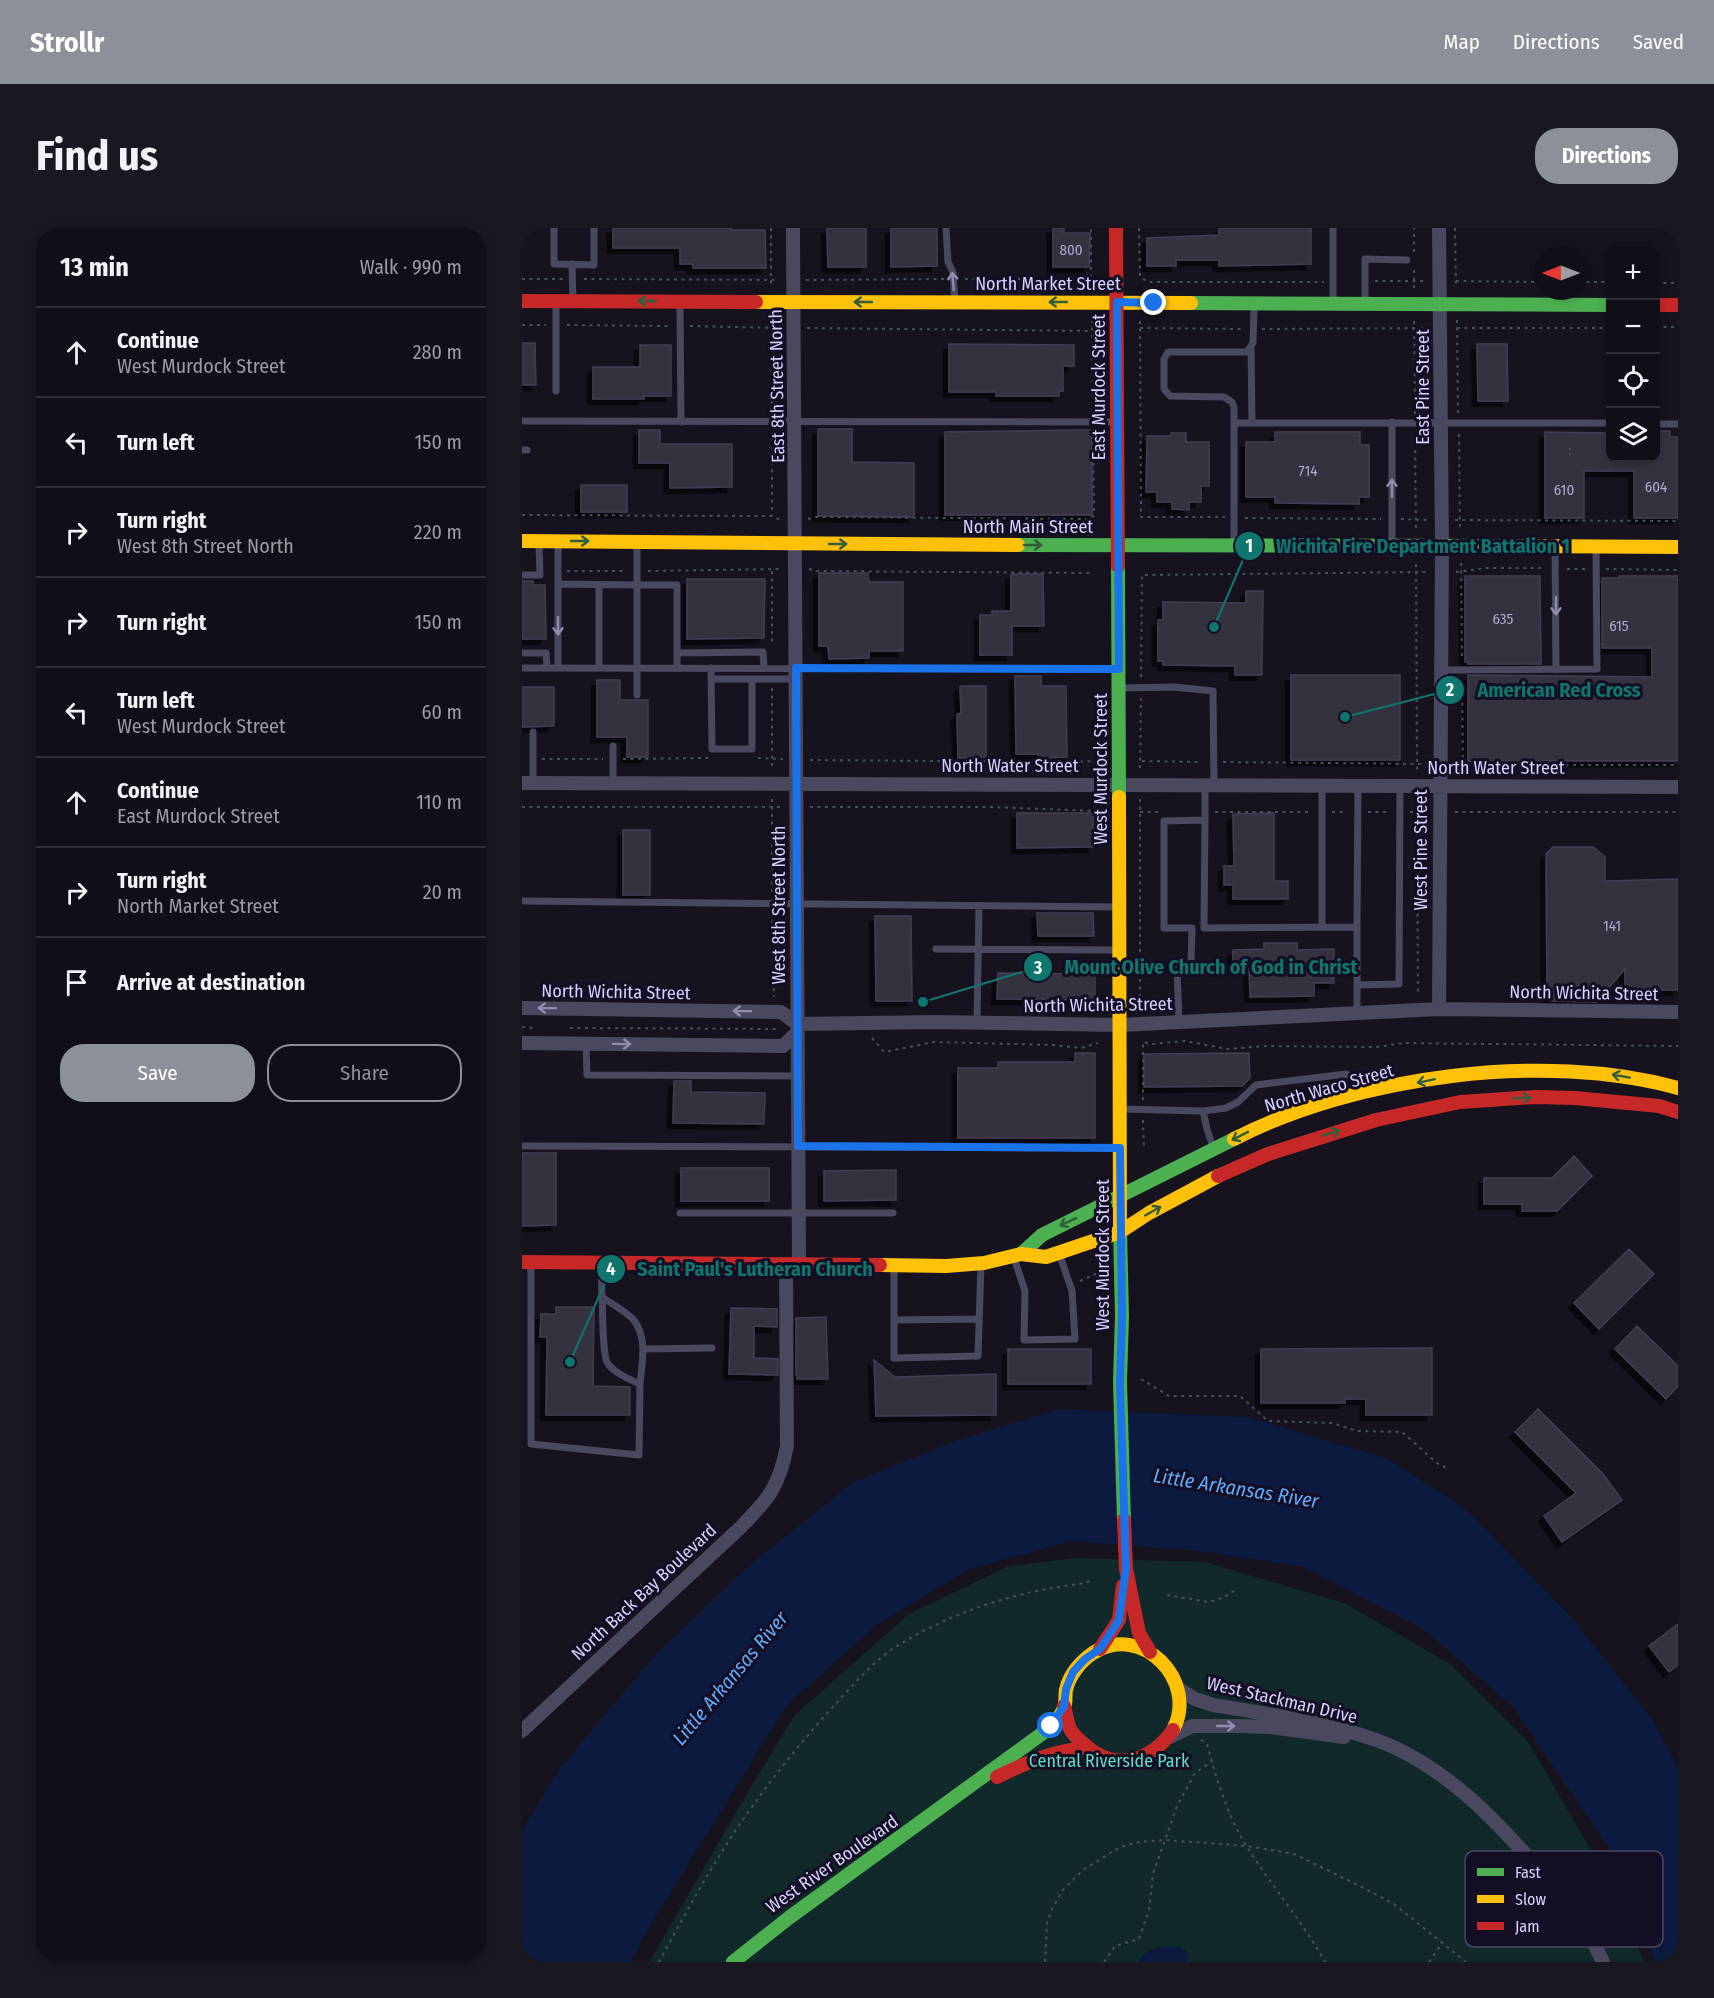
<!DOCTYPE html>
<meta charset="utf-8">
<style>
body{margin:0;font-family:"Fira Sans Condensed",sans-serif;background:#19171f;color:#f1f3f6}
.controls{position:absolute;right:18px;top:18px;display:grid;overflow:hidden;border-radius:12px;box-shadow:0 3px 9px #0003}
.controls button{width:54px;height:54px;display:grid;place-items:center;padding:0;border:0;border-bottom:2px solid #302e35;background:#100e16;color:#f1f3f6;font:30px sans-serif}
.compass{position:absolute;left:1012px;top:18px;width:54px;height:54px;border-radius:50%;background:#100e16;box-shadow:0 3px 9px #0003;rotate:270deg}
.stop{position:absolute;width:18px;height:18px;margin:-14px;border:4px solid #1a73e8;border-radius:50%;background:#fff}
.stop.end{background:#1a73e8;border-color:#fff;box-shadow:0 2px 6px #0008}
.list{margin:0;padding:0;list-style:none}
h2{display:flex;justify-content:space-between;align-items:center;height:78px;margin:0;padding:0 24px;font-size:26px}
h2 small{font-size:20px;font-weight:400;color:#9c9ca1}
.list li{display:grid;grid-template-columns:39px 1fr auto;gap:18px;align-items:center;box-sizing:border-box;height:90px;padding:0 24px;border-top:2px solid #302e35}
.list b{display:block;font-size:22px;white-space:nowrap}
.list p{margin:0;font-size:20px;white-space:nowrap;color:#9c9ca1}
.list em{font-size:20px;font-style:normal;color:#9c9ca1}
.actions{display:flex;gap:12px;padding:18px 24px}
.actions a{flex:1;padding:14px 0;border:2px solid #8c9099;border-radius:24px;text-align:center;font-size:21px;color:#8c9099}
.actions .main{background:#8c9099;color:#fff}
.icon{flex:none;width:33px;height:33px;fill:none;stroke:currentColor;stroke-width:2;stroke-linecap:round;stroke-linejoin:round}
.map{position:relative;flex:none;width:1156px;height:1734px;overflow:hidden;border-radius:24px}
header{display:flex;align-items:center;gap:36px;box-sizing:border-box;height:84px;padding:0 30px;background:#8c9099;color:#fff}
header strong{font-size:28px}
nav{display:flex;gap:33px;margin-inline-start:auto;font-size:21px}
.intro{display:flex;align-items:center;justify-content:space-between;box-sizing:border-box;height:144px;padding:0 36px}
h1{margin:0;font-size:42px}
.button{padding:15px 27px;border-radius:24px;background:#8c9099;color:#fff;font-size:21px;font-weight:700}
main{display:flex;gap:36px;padding:0 36px}
aside{flex:1;background:#100e16;border-radius:24px;box-shadow:0 3px 9px #0003}
.map>svg:first-child{display:block}
.green{fill:#12292b}
.water{fill:#0b1a3e}
.building{fill:#343140;stroke:#433d52;stroke-width:1.5;filter:url(#shadow)}
.lines{fill:none;stroke-linecap:round;stroke-linejoin:round}
.path{stroke:#45505f;stroke-width:2;stroke-dasharray:3 4.5;stroke-linecap:butt}
.lane{stroke:#4a485f;stroke-width:7}
.street{stroke:#4a485f;stroke-width:14}
.fast{stroke:#4caf50;stroke-width:14}
.slow{stroke:#ffc107;stroke-width:14}
.jam{stroke:#c62828;stroke-width:14}
.oneway{stroke:#918caf}
.oneway2{stroke:#305e3a}
.route{stroke:#1a73e8;stroke-width:8}
.labels{text-anchor:middle;stroke-width:6;stroke-linejoin:round;paint-order:stroke}
.number-label{font-size:15px;fill:#afa8cf}
.street-label{font-size:18px;fill:#d8d0ff;stroke:#130e23}
.park-label{font-size:18px;fill:#5cdfc4;stroke:#130e23}
.water-label{font-size:20px;font-style:italic;fill:#5eadff;stroke:#130e23}
.key{fill:#130e23;stroke:#4e4865;stroke-width:1.5}
.key-label{font-size:16px;fill:#d8d0ff}
.leader{fill:none;stroke:#0f766e;stroke-width:2}
.callout-dot{fill:#0f766e;stroke:#130e23;stroke-width:2}
.mark-label{font-size:18px;text-anchor:middle;font-weight:bold;fill:#fff}
.callout-label{font-size:20px;text-anchor:middle;font-weight:bold;fill:#0f766e;stroke:#130e23;stroke-width:6;stroke-linejoin:round;paint-order:stroke}
</style>
<header>
<strong>Strollr</strong>
<nav><a>Map</a><a>Directions</a><a>Saved</a></nav>
</header>
<div class="intro"><h1>Find us</h1><a class="button">Directions</a></div>
<main>
<aside>
<h2>13 min<small>Walk · 990 m</small></h2>
<ul class="list">
<li><svg class="icon" aria-label="ahead" viewBox="0 0 24 24"><path d="M12 20V5M6 11l6-6 6 6"/></svg><div><b>Continue</b><p>West Murdock Street</p></div><em>280 m</em></li>
<li><svg class="icon" aria-label="left" viewBox="0 0 24 24"><path d="M17 20v-9H6M10 6l-5 5 5 5"/></svg><div><b>Turn left</b></div><em>150 m</em></li>
<li><svg class="icon" aria-label="right" viewBox="0 0 24 24"><path d="M7 20v-9h11M14 6l5 5-5 5"/></svg><div><b>Turn right</b><p>West 8th Street North</p></div><em>220 m</em></li>
<li><svg class="icon" aria-label="right" viewBox="0 0 24 24"><path d="M7 20v-9h11M14 6l5 5-5 5"/></svg><div><b>Turn right</b></div><em>150 m</em></li>
<li><svg class="icon" aria-label="left" viewBox="0 0 24 24"><path d="M17 20v-9H6M10 6l-5 5 5 5"/></svg><div><b>Turn left</b><p>West Murdock Street</p></div><em>60 m</em></li>
<li><svg class="icon" aria-label="ahead" viewBox="0 0 24 24"><path d="M12 20V5M6 11l6-6 6 6"/></svg><div><b>Continue</b><p>East Murdock Street</p></div><em>110 m</em></li>
<li><svg class="icon" aria-label="right" viewBox="0 0 24 24"><path d="M7 20v-9h11M14 6l5 5-5 5"/></svg><div><b>Turn right</b><p>North Market Street</p></div><em>20 m</em></li>
<li><svg class="icon" aria-label="arrive" viewBox="0 0 24 24"><path d="M6 21V4h12l-3 4 3 4H6"/></svg><div><b>Arrive at destination</b></div></li>
</ul>
<div class="actions"><a class="main">Save</a><a>Share</a></div>
</aside>
<div class="map">
<svg width="1156" height="1734" viewBox="0 0 1156 1734">
<defs>
<filter id="shadow"><feDropShadow dx="-5.5" dy="5.5" stdDeviation="0" flood-color="#0009"/></filter>
</defs>
<rect width="100%" height="100%" fill="#16131e"/>
<!-- green -->
<path class="green" d="M554,1330L683,1334L822,1375L928,1436L1006,1514L1077,1636L1122,1734H127L216,1581L272,1488L387,1386L487,1338Z"/>
<!-- water -->
<path class="water" d="M537,1181L725,1189L866,1231L943,1281L1049,1389L1127,1487L1156,1538V1734H1133L1086,1619L990,1478L901,1401L780,1339L677,1323L549,1313L445,1342L353,1398L264,1478L132,1691L108,1734H0V1602L38,1540L135,1425L225,1339L330,1255L433,1213Z
M638,1719H659L666,1725L664,1734H615L626,1722Z"/>
<!-- building -->
<path class="building" d="M91,0H209V2H243L244,40H171V36H158V20H91Z
M305,0H344V39H306Z
M369,0H415V38L369,39Z
M531,0H542V5H568L567,39H531Z
M697,0H789V36L697,38V32H654V38H625V10L697,7Z
M0,115H13L14,157H0Z
M427,116L552,117V138H541V163H537V168H474V164H427Z
M955,116H985L986,173H956Z
M118,117H149V168H122V171H71V139H118Z
M296,201H330V234L392,235V289L296,288Z
M117,202H138V216H210V259L148,260V235H117Z
M553,202H570V287H423V204Z
M1134,203H1148V209H1156V290H1112V243H1062V290H1023V204L1089,205V230H1134Z
M753,204H838V217H847V269H837V276L753,275V269H724V214H753Z
M649,205H664V214H687V258H679V274H667V282L650,281V274H635V264H624L625,208H649Z
M59,257H105V284H59Z
M297,345H346L347,354H381V423H347V430L307,431L306,418H297Z
M489,346H521L522,398H490V427H458V387H470V383H489Z
M943,348H1018L1019,436H946V434H943Z
M1097,348H1156V533H946V447L1130,449V420H1080V350H1097Z
M165,351H243L242,410L165,411Z
M0,353H11V357H23L24,411H0Z
M724,363H741L740,447H713V438L641,437V433H636V392H641V374L724,375Z
M769,447H878V532H769Z
M493,448H519V458H544L545,529L517,530L516,526H494Z
M75,452H98V472H126V529H105V509H75Z
M438,458H464V529L436,530L435,486L439,485Z
M0,459H32V498L0,499Z
M495,585H571V619L495,620Z
M752,585V653H766V671H711V657H702V638H712L711,586Z
M101,602H128V667H101Z
M1031,619H1071L1083,629V653L1156,651V762H1103V741L1074,774L1029,773L1025,768L1024,626Z
M515,685H571L572,708H516Z
M353,688H389L390,773H354Z
M742,715H775V722L812,721V755H792V768L728,769L727,738L711,739V722L742,721Z
M476,745L573,746V772L475,771Z
M553,825H573V910H436V840H476V834H553Z
M727,825L728,850L720,858L622,859V826Z
M152,853H169V864L243,865L242,896L151,895Z
M0,925H34V997L0,998Z
M1052,928L1070,948L1035,983H1000V976H962V950H1030Z
M159,940H247V973H159Z
M374,942V972L302,973V943Z
M1107,1021L1132,1046L1077,1101L1052,1075Z
M34,1079H72L71,1158L108,1159V1187H24L25,1109H18L19,1086H34Z
M209,1080L255,1081V1099L232,1098V1130L256,1131V1147L207,1146Z
M304,1089L306,1151H275V1147H274V1090Z
M1115,1098L1156,1138V1158L1144,1171L1093,1121Z
M910,1120V1187H844V1171H823V1175H739V1121Z
M486,1121H569V1156H486Z
M352,1132L373,1149L474,1146V1187L354,1188Z
M1016,1181L1081,1246L1100,1272L1040,1314L1022,1288L1054,1265L993,1204Z
M1156,1396V1437L1147,1444L1127,1418Z"/>
<g class="lines">
<!-- path -->
<path class="path" d="M249,0V58
M617,0L618,49L626,54H802
M933,0L934,59
M892,24V0
M0,51H41
M62,51L257,52
M443,51H569V0
M284,52L422,51
M853,53H904
M934,53L1021,54
M1057,54H1088
M1134,55H1156
M892,60V39
M249,90L250,184
M570,92L571,182
M935,92L936,185
M618,93L619,289H703
M892,93L893,186
M0,97H24
M45,97L147,98
M168,98L258,100
M1134,99H1156
M285,100L571,103
M618,100L720,101
M935,100H1088
M740,101L906,100
M250,204V288
M937,206L938,302
M893,207L894,303
M1047,221H1049
M1047,226H1049
M0,287L250,288L258,292
M723,290L859,291
M286,291L294,289L569,291L572,287L571,203
M879,291L907,292
M933,292L1156,293
M939,335L940,431
M894,336L895,546
M287,341L294,343L569,345
M1045,341H1063
M1084,341L1156,342
M45,343H105
M126,343L258,341
M250,343V418
M934,344L965,340H1024
M619,449L620,347L907,344
M940,452L941,537H1156
M250,460V541
M236,530L261,531
M20,531H81
M101,531L186,530
M288,532L549,534L573,533
M620,533L680,534
M701,534L905,536
M618,540L619,470
M250,571V664
M618,571V773L620,781
M895,573L896,768
M0,579H261
M288,579H467L575,583
M618,584H636
M693,584H789
M810,584H825
M846,584H867
M888,584H903
M933,584H1156
M250,685L252,769
M0,799L15,800
M48,800L258,801
M350,810L362,824L412,814L530,817L559,820L576,815
M621,872V814L630,816L663,813L705,821L744,818L854,819L882,815L1156,818
M621,892L622,922
M558,1053L578,1044
M619,1151L647,1168H718L746,1193L810,1195L835,1203L880,1204L915,1235L926,1241
M645,1367L686,1374L696,1372L712,1363
M679,1512L685,1516C693,1546 703,1579 718,1607C743,1651 778,1689 803,1734
M137,1734C163,1686 189,1638 220,1593C246,1555 276,1518 307,1483C327,1462 348,1436 372,1420C430,1383 496,1363 564,1355L569,1352
M523,1734L525,1695L530,1681L540,1663L561,1642L598,1619L617,1614L643,1612L725,1618L772,1626L836,1657L872,1676L944,1734
M582,1734L593,1718L617,1711L627,1682L631,1646L655,1578L673,1545L690,1533
M907,1734L921,1714"/>
<!-- lane -->
<path class="lane" d="M32,0V36L72,37V0
M424,0L426,34L431,44L433,74
M50,36L51,73
M811,74V0
M843,74V31L885,32
M34,75V163
M158,76L159,194
M729,120L730,194
M0,193L593,194
M870,194V316
M712,195H1088
M1134,196H1156
M0,222H5
M36,314V440
M115,314V357H155V440
M712,315V179L710,174L702,169L648,168L642,161V131L646,124H725L731,115L732,79
M1033,321L1034,442
M0,347H18L17,316
M36,356L115,357V467
M77,357V440
M0,425H24L25,440
M155,425L241,424L242,440
M0,440L594,441
M189,440L190,521H230V451H275
M919,442L1075,441L1074,321
M190,451H230
M598,460L652,459L691,463L692,557
M91,518V555
M11,555V504
M683,557V592
M800,557V699
M0,673L596,679
M835,699L836,558
M414,721L596,722
M835,785V757
M657,794L655,740L669,734L670,700H642V593L683,592L682,700L835,699V757L877,756L878,558
M455,795L457,678
M64,816L65,847L276,848
M600,881L681,883
M0,918L594,920
M691,919L685,901L681,883L704,880L716,874L734,857L824,846L838,853L844,863
M158,985H371
M492,1030L503,1063L502,1112L553,1111L550,1063L538,1028
M9,1035V1216L117,1227L118,1156
M79,1038L80,1069C81,1081 80,1128 86,1136C94,1146 107,1151 118,1156C120,1135 126,1109 111,1091C103,1083 90,1076 80,1069
M372,1041V1130L456,1128L459,1037
M372,1092L457,1091
M121,1121L190,1120"/>
<!-- street -->
<path class="street" d="M271,0L277,1038
M0,555L1156,559
M0,780L259,784L275,796L413,794L599,797L917,781L1156,784
M917,781L920,318L917,0
M0,815L261,818L275,805
M657,1461L673,1471L691,1477C746,1486 804,1494 857,1513C923,1538 974,1592 1019,1644C1043,1672 1066,1700 1081,1734
M0,1503L219,1299C247,1270 257,1259 265,1218L264,1038
M648,1509L670,1498H715L748,1499L822,1509"/>
<!-- fast -->
<path class="fast" d="M669,75L1088,77
M496,317L991,318
M596,338L597,569
M598,1002L600,1088L598,1154L602,1292
M499,1026L520,1007L712,911
M211,1734L268,1689L525,1502"/>
<!-- slow -->
<path class="slow" d="M234,74L669,75
M0,313L496,317
M991,318L1156,319
M597,569L598,1002
M712,911C834,848 1023,823 1156,860
M358,1037L424,1038L462,1035L499,1026L524,1029L598,1004L627,985L696,948
M525,1502C532,1496 541,1486 543,1476C544,1471 543,1466 544,1462C547,1447 559,1433 571,1425C620,1394 677,1453 651,1502"/>
<!-- jam -->
<path class="jam" d="M594,0L596,338
M0,73L234,74
M1134,77H1156
M696,948L746,926L854,892L938,874L1013,869L1053,870L1137,878L1156,884
M0,1034L358,1037
M602,1292L604,1341L617,1405L628,1424
M578,1421L597,1392L601,1358
M542,1478C544,1485 545,1494 548,1501C552,1508 558,1513 564,1518C594,1545 630,1532 651,1502
M475,1549C503,1535 531,1523 563,1520"/>
</g>
<!-- one-way arrows -->
<defs><path id="oneway-shaft" d="M-6 0H5M1.5-3L5.5 0L1.5 3" fill="none" stroke-width="1.6" stroke-linecap="round" stroke-linejoin="round" transform="scale(1.5)"/></defs>
<g class="oneway">
<use href="#oneway-shaft" transform="translate(431 53) rotate(-95)"/>
<use href="#oneway-shaft" transform="translate(870 260) rotate(-90)"/>
<use href="#oneway-shaft" transform="translate(1034 378) rotate(90)"/>
<use href="#oneway-shaft" transform="translate(36 398) rotate(90)"/>
<use href="#oneway-shaft" transform="translate(25 780) rotate(-179)"/>
<use href="#oneway-shaft" transform="translate(220 783) rotate(-179)"/>
<use href="#oneway-shaft" transform="translate(100 816) rotate(1)"/>
<use href="#oneway-shaft" transform="translate(704 1498)"/>
</g>
<g class="oneway2">
<use href="#oneway-shaft" transform="translate(125 73) rotate(-180)"/>
<use href="#oneway-shaft" transform="translate(341 74) rotate(-180)"/>
<use href="#oneway-shaft" transform="translate(536 74) rotate(-180)"/>
<use href="#oneway-shaft" transform="translate(58 313)"/>
<use href="#oneway-shaft" transform="translate(316 316)"/>
<use href="#oneway-shaft" transform="translate(511 317)"/>
<use href="#oneway-shaft" transform="translate(1099 848) rotate(-170)"/>
<use href="#oneway-shaft" transform="translate(904 853) rotate(168)"/>
<use href="#oneway-shaft" transform="translate(1000 870) rotate(-2)"/>
<use href="#oneway-shaft" transform="translate(809 905) rotate(-16)"/>
<use href="#oneway-shaft" transform="translate(718 908) rotate(153)"/>
<use href="#oneway-shaft" transform="translate(631 983) rotate(-30)"/>
<use href="#oneway-shaft" transform="translate(546 994) rotate(154)"/>
</g>
<g class="lines">
<!-- route -->
<path class="route" d="M529,1498L542,1478L544,1461L551,1444L563,1431L578,1421L597,1392L604,1341L598,1155L600,1088L598,920L276,918L274,440L597,441L595,74L632,75"/>
</g>
<g class="labels">
<!-- number labels -->
<g class="number-label">
<text x="549" y="27">800</text>
<text x="786" y="248">714</text>
<text x="1134" y="264">604</text>
<text x="1042" y="267">610</text>
<text x="981" y="396">635</text>
<text x="1097" y="403">615</text>
<text x="1090" y="703">141</text>
</g>
<!-- street labels -->
<g class="street-label">
<text x="526" y="62">North Market Street</text>
<text transform="translate(255 158) rotate(-91)" y="6">East 8th Street North</text>
<text transform="translate(577 159) rotate(-90)" y="6">East Murdock Street</text>
<text transform="translate(901 159) rotate(-90)" y="6">East Pine Street</text>
<text x="506" y="305">North Main Street</text>
<text x="488" y="544">North Water Street</text>
<text x="974" y="546">North Water Street</text>
<text transform="translate(579 541) rotate(-90)" y="6">West Murdock Street</text>
<text transform="translate(899 622) rotate(-90)" y="6">West Pine Street</text>
<text transform="translate(257 677) rotate(-90)" y="6">West 8th Street North</text>
<text transform="translate(94 764) rotate(1)" y="6">North Wichita Street</text>
<text transform="translate(1062 765) rotate(1)" y="6">North Wichita Street</text>
<text transform="translate(576 777) rotate(-1)" y="6">North Wichita Street</text>
<text transform="translate(807 860) rotate(-16)" y="6">North Waco Street</text>
<text transform="translate(581 1027) rotate(-90)" y="6">West Murdock Street</text>
<text transform="translate(122 1364) rotate(-43)" y="6">North Back Bay Boulevard</text>
<text transform="translate(760 1472) rotate(13)" y="6">West Stackman Drive</text>
<text transform="translate(310 1636) rotate(-35)" y="6">West River Boulevard</text>
</g>
<!-- park labels -->
<g class="park-label">
<text x="587" y="1539">Central Riverside Park</text>
</g>
<!-- water labels -->
<g class="water-label">
<text transform="translate(714 1260) rotate(9)" y="7">Little Arkansas River</text>
<text transform="translate(208 1450) rotate(-50)" y="7">Little Arkansas River</text>
</g>
</g>
<!-- legend -->
<rect x="943" y="1623" width="198" height="96" rx="9" class="key"/>
<rect x="955" y="1640" width="27" height="8" fill="#4caf50"/>
<rect x="955" y="1667" width="27" height="8" fill="#ffc107"/>
<rect x="955" y="1694" width="27" height="8" fill="#c62828"/>
<g class="key-label">
<text x="993" y="1650">Fast</text>
<text x="993" y="1677">Slow</text>
<text x="993" y="1704">Jam</text>
</g>
<!-- callouts -->
<path class="leader" d="M692 399L727 318M823 489L928 462M401 774L516 739M48 1134L89 1041"/>
<g class="callout-dot">
<circle cx="692" cy="399" r="6"/>
<circle cx="823" cy="489" r="6"/>
<circle cx="401" cy="774" r="6"/>
<circle cx="48" cy="1134" r="6"/>
<circle cx="727" cy="318" r="15"/>
<circle cx="928" cy="462" r="15"/>
<circle cx="516" cy="739" r="15"/>
<circle cx="89" cy="1041" r="15"/>
</g>
<g class="mark-label">
<text x="727" y="324">1</text>
<text x="928" y="468">2</text>
<text x="516" y="746">3</text>
<text x="89" y="1047">4</text>
</g>
<g class="callout-label">
<text x="901" y="325">Wichita Fire Department Battalion 1</text>
<text x="1037" y="469">American Red Cross</text>
<text x="689" y="746">Mount Olive Church of God in Christ</text>
<text x="233" y="1048">Saint Paul's Lutheran Church</text>
</g>
</svg>
<div class="controls">
<button>+</button>
<button>−</button>
<button><svg class="icon" aria-label="locate" viewBox="0 0 24 24"><circle cx="12" cy="12" r="6"/><path d="M12 2v4M12 18v4M2 12h4M18 12h4"/></svg></button>
<button><svg class="icon" aria-label="layers" viewBox="0 0 24 24"><path d="M12 4l9 5-9 5-9-5zM3 14l9 5 9-5"/></svg></button>
</div>
<svg class="compass" viewBox="-18 -18 36 36"><path d="M0-13l5 13h-10z" fill="#e53935"/><path d="M0 13l5-13h-10z" fill="#9c9ca1"/></svg>
<div class="stop" style="left:529px;top:1498px"></div>
<div class="stop end" style="left:632px;top:75px"></div>
</div>
</main>
